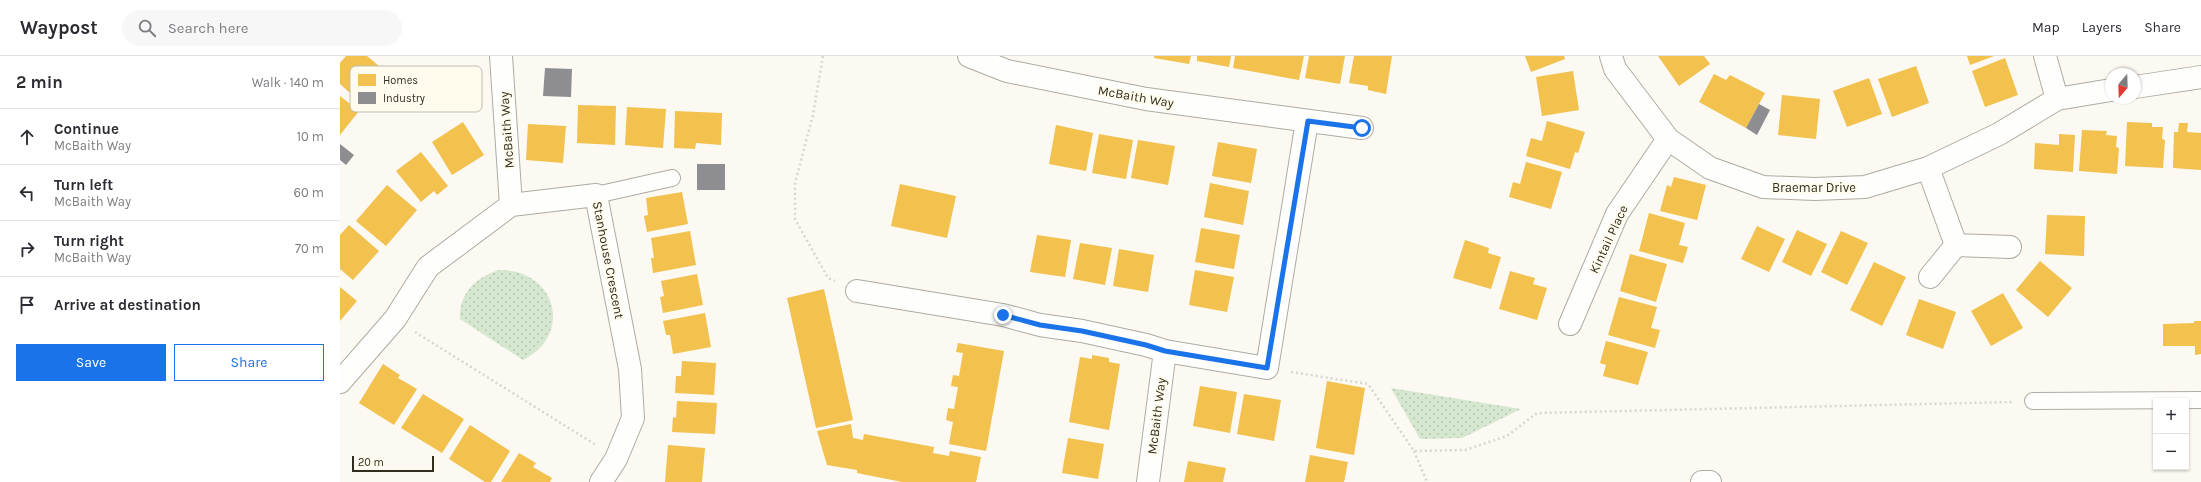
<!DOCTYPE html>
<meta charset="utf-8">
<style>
body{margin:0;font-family:Karla,sans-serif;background:#f7f7f7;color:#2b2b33}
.controls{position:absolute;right:12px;bottom:12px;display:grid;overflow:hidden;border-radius:0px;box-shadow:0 1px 3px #0004}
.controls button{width:36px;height:36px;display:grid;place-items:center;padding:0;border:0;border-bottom:1px solid #e1e1e2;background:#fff;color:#2b2b33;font:20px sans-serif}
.compass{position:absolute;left:1765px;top:12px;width:36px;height:36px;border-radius:50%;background:#fff;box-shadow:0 1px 3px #0004;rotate:199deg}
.scale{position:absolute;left:12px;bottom:10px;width:82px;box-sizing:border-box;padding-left:4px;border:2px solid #312e20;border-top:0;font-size:11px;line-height:14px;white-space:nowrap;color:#312e20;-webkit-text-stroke:3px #fffbed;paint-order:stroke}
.stop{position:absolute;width:12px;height:12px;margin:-9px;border:3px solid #1a73e8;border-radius:50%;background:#fff}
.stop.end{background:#1a73e8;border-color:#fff;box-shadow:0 1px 4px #0008}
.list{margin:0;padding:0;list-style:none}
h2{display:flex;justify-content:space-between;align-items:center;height:52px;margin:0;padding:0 16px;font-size:17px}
h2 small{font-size:13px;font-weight:400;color:#7c7c81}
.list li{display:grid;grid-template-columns:26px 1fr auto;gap:12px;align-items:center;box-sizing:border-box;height:56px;padding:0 16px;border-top:1px solid #e1e1e2}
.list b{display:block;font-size:15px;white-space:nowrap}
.list p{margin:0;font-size:13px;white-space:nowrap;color:#7c7c81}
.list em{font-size:13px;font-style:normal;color:#7c7c81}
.actions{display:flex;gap:8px;padding:12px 16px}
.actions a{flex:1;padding:9px 0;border:1px solid #1a73e8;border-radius:0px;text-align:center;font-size:14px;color:#1a73e8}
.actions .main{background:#1a73e8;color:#fff}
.icon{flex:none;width:22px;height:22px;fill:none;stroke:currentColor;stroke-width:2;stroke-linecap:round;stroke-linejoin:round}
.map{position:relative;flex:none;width:1861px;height:426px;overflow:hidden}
header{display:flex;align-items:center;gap:24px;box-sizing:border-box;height:56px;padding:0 20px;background:#fff;border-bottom:1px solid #e1e1e2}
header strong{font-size:19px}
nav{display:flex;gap:22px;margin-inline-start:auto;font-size:14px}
.search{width:280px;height:36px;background:#f7f7f7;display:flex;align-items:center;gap:10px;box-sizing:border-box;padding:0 14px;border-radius:22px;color:#7c7c81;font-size:15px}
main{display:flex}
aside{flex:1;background:#fff}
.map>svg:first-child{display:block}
.green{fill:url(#green-dots)}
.homes{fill:#f2c14e}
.industry{fill:#8d8d92}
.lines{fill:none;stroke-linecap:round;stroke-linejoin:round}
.lane-casing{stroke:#aeaba2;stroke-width:18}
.street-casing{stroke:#aeaba2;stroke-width:24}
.path{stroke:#d6d5d2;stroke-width:2.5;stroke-dasharray:2 3;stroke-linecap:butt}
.lane{stroke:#fefefd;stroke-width:16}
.street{stroke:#fefefd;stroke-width:22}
.route{stroke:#1a73e8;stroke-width:5}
.labels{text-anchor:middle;stroke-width:4;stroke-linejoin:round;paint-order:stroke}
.street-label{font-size:13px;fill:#312e20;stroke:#fffbed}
.key{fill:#fffbed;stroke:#c1beb0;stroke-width:1}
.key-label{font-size:11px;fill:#312e20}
</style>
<header>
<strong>Waypost</strong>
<div class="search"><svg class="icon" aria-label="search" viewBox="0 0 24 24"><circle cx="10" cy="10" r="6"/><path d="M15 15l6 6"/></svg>Search here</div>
<nav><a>Map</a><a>Layers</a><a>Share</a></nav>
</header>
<main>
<aside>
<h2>2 min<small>Walk · 140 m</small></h2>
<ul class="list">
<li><svg class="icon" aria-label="ahead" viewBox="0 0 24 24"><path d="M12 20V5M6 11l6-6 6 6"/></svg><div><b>Continue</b><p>McBaith Way</p></div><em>10 m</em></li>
<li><svg class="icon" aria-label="left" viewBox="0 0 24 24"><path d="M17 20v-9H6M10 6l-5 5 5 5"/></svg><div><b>Turn left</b><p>McBaith Way</p></div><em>60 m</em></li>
<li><svg class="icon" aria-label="right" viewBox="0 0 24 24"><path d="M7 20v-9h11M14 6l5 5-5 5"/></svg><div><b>Turn right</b><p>McBaith Way</p></div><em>70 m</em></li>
<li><svg class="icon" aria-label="arrive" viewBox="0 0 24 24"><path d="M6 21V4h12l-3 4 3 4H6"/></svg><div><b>Arrive at destination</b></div></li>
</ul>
<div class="actions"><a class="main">Save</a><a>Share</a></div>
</aside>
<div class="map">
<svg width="1861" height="426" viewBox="0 0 1861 426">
<defs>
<pattern id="green-dots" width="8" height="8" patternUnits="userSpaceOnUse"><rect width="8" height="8" fill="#d5e7ce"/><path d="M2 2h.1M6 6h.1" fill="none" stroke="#b7c6b1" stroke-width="1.8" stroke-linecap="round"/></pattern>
</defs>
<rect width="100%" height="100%" fill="#fbf9f1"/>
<!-- green -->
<path class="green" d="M159,214C216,213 234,278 183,304L120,263C119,237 136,221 159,214Z
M1051,332L1181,353L1122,382L1080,383Z"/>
<!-- homes -->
<path class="homes" d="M6,0H27L45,15L19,45L0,28V7Z
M814,0H851L849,8L814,2Z
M857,0H891L889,11L857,5Z
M895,0H964L959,24L893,12Z
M969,0H1005L1000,28L965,22Z
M1014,0H1052L1046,38L1028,34V30L1009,27Z
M1185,0H1224L1225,3L1191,16Z
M1318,0H1364L1370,8L1339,30Z
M1627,0H1654L1630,9Z
M1665,2L1678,39L1645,51L1632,15Z
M1576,10L1589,47L1552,61L1538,23Z
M1233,15L1239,54L1202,60L1196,21Z
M1374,18L1386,24L1390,19L1425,37L1406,72L1359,46Z
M1529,22L1542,58L1507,71L1493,35Z
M1442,39L1480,43L1476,83L1438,79Z
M0,40L19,55L0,79Z
M238,49L276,50L275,89L237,87Z
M287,51L326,53L323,92L285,89Z
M335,55L382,57L381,89L356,87L355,93L334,92Z
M1207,65L1245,76L1238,97L1235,96L1230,113L1186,100L1191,82L1202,85Z
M123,66L144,99L112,119L92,86Z
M1787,66L1812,67V71H1823L1822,83L1825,84L1823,112L1785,110Z
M1839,67H1848L1847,76L1861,77V114L1833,112L1834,76H1838Z
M188,68L226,70L223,107L186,104Z
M716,69L753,77L746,115L709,108Z
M1742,74L1767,75L1766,79L1777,80L1776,91L1779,92L1777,118L1739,115Z
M759,78L793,84L786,123L752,117Z
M1719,78L1735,79L1733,116L1694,113L1695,87L1719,89Z
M798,84L835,90L828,129L791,122Z
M878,86L917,93L911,127L872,120Z
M81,96L108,130L97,139L94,135L81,146L56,115Z
M1186,106L1222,116L1211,153L1169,141L1173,126L1180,128Z
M1334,121L1366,129L1357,164L1320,155L1327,129L1331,131Z
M870,127L909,135L903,169L864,161Z
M560,128L616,140L607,182L551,170Z
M47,129L77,154L46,190L16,165Z
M342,136L348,168L307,176L304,160L308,159L306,142Z
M1309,157L1345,167L1339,189L1348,191L1343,207L1299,195Z
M1707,159L1745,160L1744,200L1705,198Z
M9,169L39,195L13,224L0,213V179Z
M1417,170L1445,183L1429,216L1401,203Z
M861,172L900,179L894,213L855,206Z
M1457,174L1487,188L1471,220L1442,206Z
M350,175L356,209L313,217L311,202H314L311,182Z
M1501,175L1528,187L1507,229L1481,216Z
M697,179L731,184L725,221L690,216Z
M1125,184L1149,192L1148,197L1161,201L1151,233L1113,222Z
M740,187L772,192L765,229L733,223Z
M779,193L814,199L808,236L773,230Z
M1290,198L1327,208L1316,246L1280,235Z
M1700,205L1732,232L1708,261L1676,234Z
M1534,206L1566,221L1542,270L1510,254Z
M855,214L894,221L887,256L849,249Z
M1170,215L1195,222L1193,228L1207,232L1197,264L1159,253Z
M357,218L363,249L323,257L320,241L324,240L321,225Z
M0,231L17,245L0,265Z
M484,233L513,364L476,372L447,242Z
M1663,237L1683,272L1651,290L1631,255Z
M1279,241L1317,251L1311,272L1320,274L1315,292L1268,279Z
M1579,243L1616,256L1603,293L1566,279Z
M365,257L371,291L333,298L330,279H326L323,265Z
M1854,265H1861V298L1855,299V290H1823V268L1854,267Z
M1266,285L1308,296L1298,329L1263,320L1266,309L1260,307Z
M618,287L664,295L646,395L609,388L613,366L606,364L608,352L614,353L618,331L611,330L613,319L619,320L623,297L616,296Z
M752,299L769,302V306L780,308L769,374L729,366L740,301L752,303Z
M342,305L376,307L374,339L335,337L336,320H341Z
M43,308L60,319L58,322L77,333L54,369L19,347Z
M987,325L1025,332L1014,399L976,392Z
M860,330L897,336L890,377L853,370Z
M83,338L124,363L102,397L61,372Z
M904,338L941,344L934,385L897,378Z
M337,345L377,347L375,378L332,376L333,361L336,362Z
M511,368L513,382L523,384L524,378L594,391L593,397L609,400L610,395L641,401L636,426H562L517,417V414L487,409L477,375Z
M130,369L170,395L151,426H145L109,403Z
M728,382L764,388L758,423L722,417Z
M328,389L365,392L362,426H325Z
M179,397L196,407L193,411L212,422L210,426H161Z
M970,399L1008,406L1004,426H965Z
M848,405L886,412L883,426H844Z"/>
<!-- industry -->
<path class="industry" d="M205,12L232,13L231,41L203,40Z
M1419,48L1430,54L1417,79L1406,72Z
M0,88L14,99L6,109L0,104Z
M357,108H385V134H357Z"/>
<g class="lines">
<!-- lane casing -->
<g class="lane-casing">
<path id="lane" d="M256,139L332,122
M1693,345L1861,344"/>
</g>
<!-- street casing -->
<g class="street-casing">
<path id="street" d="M161,0L171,149
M629,0L667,15L806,43L1022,72
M1271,0L1275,13L1328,83L1370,112L1423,131L1475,133L1525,131L1588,112L1659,78L1717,43L1771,34
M1705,0L1717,43
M1795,31L1861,21
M1588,112L1616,189
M1590,221L1616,189L1670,191
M517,235L663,259L700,269L742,275L806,289L825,295L927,312L967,65
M1230,268L1277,158L1328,83
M0,326L55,263L88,211L171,149L256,139L290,313L293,362L276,403L261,426
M808,426L825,295
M1362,426H1370"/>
</g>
<!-- path -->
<path class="path" d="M483,0L473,59L455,127V163L488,222L495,225
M75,276L256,389
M951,316L1028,328L1074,395L1125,394L1167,380L1197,357L1672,346
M1074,395L1087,426"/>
<!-- lane -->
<use href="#lane" class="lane"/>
<!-- street -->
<use href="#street" class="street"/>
</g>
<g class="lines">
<!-- route -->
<path class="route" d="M663,259L700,269L742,275L806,289L825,295L927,312L968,65L1022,72"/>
</g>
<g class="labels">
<!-- street labels -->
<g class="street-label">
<text transform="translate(796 40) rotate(10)" y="5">McBaith Way</text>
<text transform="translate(166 74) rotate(-94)" y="5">McBaith Way</text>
<text x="1474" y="136">Braemar Drive</text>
<text transform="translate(1268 183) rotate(-65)" y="5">Kintail Place</text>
<text transform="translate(269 204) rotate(79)" y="5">Stanhouse Crescent</text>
<text transform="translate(816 360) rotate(-83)" y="5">McBaith Way</text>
</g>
</g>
<!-- legend -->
<rect x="10" y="10" width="132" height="46" rx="6" class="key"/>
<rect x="18" y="18" width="18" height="12" fill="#f2c14e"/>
<rect x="18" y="36" width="18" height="12" fill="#8d8d92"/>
<g class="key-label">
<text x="43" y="28">Homes</text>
<text x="43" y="46">Industry</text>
</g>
</svg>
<div class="controls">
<button>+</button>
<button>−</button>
</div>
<svg class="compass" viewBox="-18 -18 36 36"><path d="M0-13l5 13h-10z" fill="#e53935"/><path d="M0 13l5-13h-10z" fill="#7c7c81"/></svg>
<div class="scale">20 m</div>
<div class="stop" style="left:1022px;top:72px"></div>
<div class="stop end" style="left:663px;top:259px"></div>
</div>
</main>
